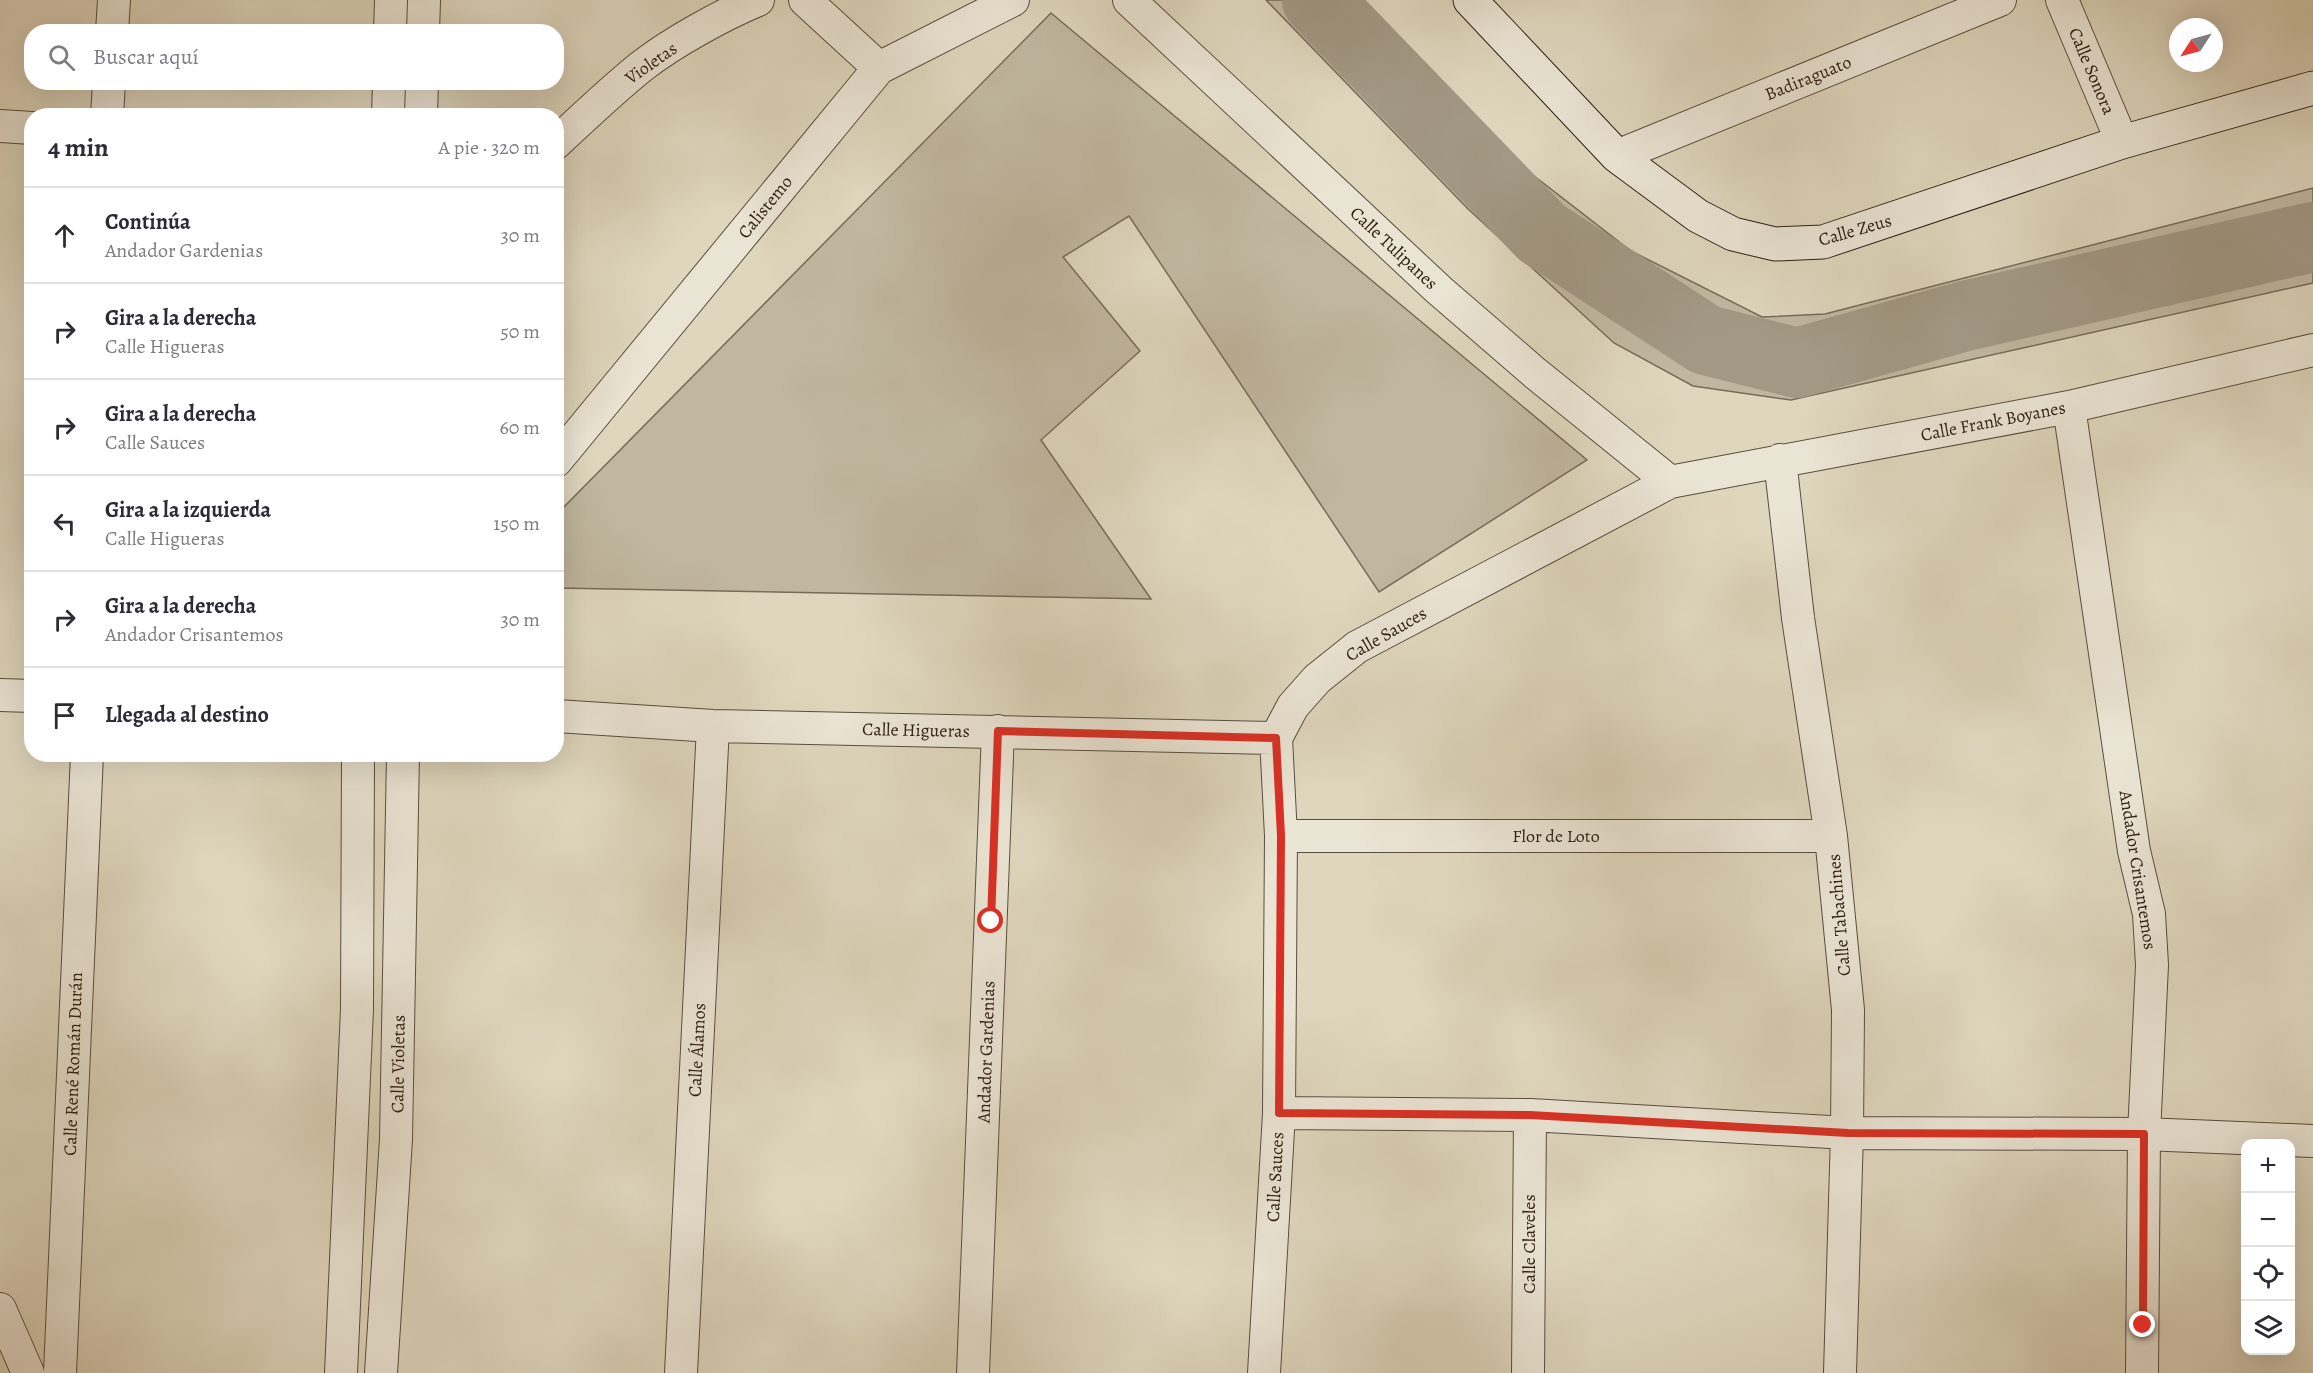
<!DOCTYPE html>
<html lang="es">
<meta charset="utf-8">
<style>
body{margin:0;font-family:Alegreya,serif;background:#f7f7f7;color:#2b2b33}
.controls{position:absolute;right:18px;bottom:18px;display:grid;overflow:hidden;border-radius:12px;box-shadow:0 6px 24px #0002}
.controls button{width:54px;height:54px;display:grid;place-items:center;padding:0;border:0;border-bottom:2px solid #e1e1e2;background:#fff;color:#2b2b33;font:30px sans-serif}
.compass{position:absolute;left:2169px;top:18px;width:54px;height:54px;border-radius:50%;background:#fff;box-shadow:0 6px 24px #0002;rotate:234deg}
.stop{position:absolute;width:18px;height:18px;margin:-14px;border:4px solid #d93025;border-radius:50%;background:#fff}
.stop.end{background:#d93025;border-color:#fff;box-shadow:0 2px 6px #0008}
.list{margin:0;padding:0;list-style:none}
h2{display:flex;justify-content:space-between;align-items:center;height:78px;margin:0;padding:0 24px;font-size:26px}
h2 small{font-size:20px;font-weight:400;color:#7c7c81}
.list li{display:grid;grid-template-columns:39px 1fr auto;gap:18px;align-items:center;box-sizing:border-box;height:96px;padding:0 24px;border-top:2px solid #e1e1e2}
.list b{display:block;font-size:22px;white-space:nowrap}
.list p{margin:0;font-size:20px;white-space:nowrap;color:#7c7c81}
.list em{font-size:20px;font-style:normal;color:#7c7c81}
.icon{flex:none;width:33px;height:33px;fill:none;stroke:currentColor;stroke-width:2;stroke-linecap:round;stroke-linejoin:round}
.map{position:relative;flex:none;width:2313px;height:1373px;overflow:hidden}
.search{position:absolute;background:#fff;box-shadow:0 6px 24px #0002;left:24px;top:24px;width:540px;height:66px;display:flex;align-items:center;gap:15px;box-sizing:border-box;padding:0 21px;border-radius:24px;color:#7c7c81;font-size:22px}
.panel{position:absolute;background:#fff;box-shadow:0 6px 24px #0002;left:24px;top:108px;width:540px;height:654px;border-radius:24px}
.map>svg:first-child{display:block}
.green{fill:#c0b7a0;stroke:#776c5a;stroke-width:1.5}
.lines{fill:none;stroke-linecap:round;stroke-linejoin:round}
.river{stroke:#a29884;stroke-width:70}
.street-casing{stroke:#5a4e3e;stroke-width:34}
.secondary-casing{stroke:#2e2014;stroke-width:35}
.street{stroke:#eae4d4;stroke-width:32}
.secondary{stroke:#eae4d4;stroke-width:33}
.route{stroke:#d93025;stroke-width:8}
.labels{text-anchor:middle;stroke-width:4.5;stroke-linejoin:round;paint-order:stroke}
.street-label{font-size:18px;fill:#2e2014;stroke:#eae4d4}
</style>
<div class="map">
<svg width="2313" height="1373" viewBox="0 0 2313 1373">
<rect width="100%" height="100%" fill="#ded6bd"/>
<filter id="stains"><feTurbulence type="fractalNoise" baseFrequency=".00333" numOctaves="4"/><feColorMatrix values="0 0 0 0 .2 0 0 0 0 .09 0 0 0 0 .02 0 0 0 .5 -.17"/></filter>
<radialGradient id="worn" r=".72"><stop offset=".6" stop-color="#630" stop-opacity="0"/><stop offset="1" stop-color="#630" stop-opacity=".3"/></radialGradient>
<!-- green -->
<path class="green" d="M1266,0H1363L1476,131L1631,251L1762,317L1825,314L2313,188V283L1791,400L1693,386L1614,343L1468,209Z
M1051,13L1587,460L1379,592L1129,216L1063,257L1140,351L1041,440L1151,599L557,588V514Z"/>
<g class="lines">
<!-- river -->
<path class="river" d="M1317,0L1542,233L1706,340L1797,363L1965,316L2313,237"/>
<!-- street casing -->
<g class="street-casing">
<path id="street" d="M805,0L879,68
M1129,0L1439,290L1535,373L1670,482
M2062,0L2122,142
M112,32L114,0
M390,32L391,0
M423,32L424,0
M107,116L109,82
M388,116L389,82
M421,116L422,82
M0,126L32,128
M556,143C584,117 612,90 642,66C673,42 722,15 758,0
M1617,156L2000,0
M2069,407L2134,851L2149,914L2152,965L2144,1134L2142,1373
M1780,460L1798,618L1831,836L1848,1010L1847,1133L1840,1373
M556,461L879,68L1013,0
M0,695L32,696
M556,716L713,726L1276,738
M1281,836H1831
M1279,1113L1530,1115L1847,1133L2144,1134L2313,1141
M0,1309L28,1373
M60,1373L87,754
M341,1373L357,1009L358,754
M381,1373L396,1139L403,754
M681,1373L713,726
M973,1373L998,731
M1264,1373L1279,1113L1281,836L1276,738L1293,706L1317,679L1357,647L1670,482L2069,407L2313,350
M1528,1373L1530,1115"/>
</g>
<!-- secondary casing -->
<g class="secondary-casing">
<path id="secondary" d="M1470,0L1617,156L1698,216L1733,234L1775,244L1823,242L2122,142L2313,88"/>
</g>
<!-- street -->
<use href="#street" class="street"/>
<!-- secondary -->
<use href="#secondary" class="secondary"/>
</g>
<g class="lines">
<!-- route -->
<path class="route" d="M991,921L998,731L1276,738L1281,836L1279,1113L1530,1115L1848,1133L2144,1134L2143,1325"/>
</g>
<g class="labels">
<!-- street labels -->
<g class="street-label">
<text transform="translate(651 63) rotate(-35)" y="6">Violetas</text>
<text transform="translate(2092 71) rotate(67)" y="6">Calle Sonora</text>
<text transform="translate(1808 78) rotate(-22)" y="6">Badiraguato</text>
<text transform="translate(765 207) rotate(-51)" y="6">Calistemo</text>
<text transform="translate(1855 230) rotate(-16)" y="6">Calle Zeus</text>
<text transform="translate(1394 248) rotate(43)" y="6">Calle Tulipanes</text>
<text transform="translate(1993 421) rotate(-11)" y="6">Calle Frank Boyanes</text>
<text transform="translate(1386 634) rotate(-30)" y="6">Calle Sauces</text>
<text transform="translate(916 730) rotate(1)" y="6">Calle Higueras</text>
<text x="1556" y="842">Flor de Loto</text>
<text transform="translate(2138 870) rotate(81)" y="6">Andador Crisantemos</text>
<text transform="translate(1839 915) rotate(-95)" y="6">Calle Tabachines</text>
<text transform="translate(697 1050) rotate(-87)" y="6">Calle Álamos</text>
<text transform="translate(986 1052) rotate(-88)" y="6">Andador Gardenias</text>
<text transform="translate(73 1064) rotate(-88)" y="6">Calle René Román Durán</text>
<text transform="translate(398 1064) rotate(-89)" y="6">Calle Violetas</text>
<text transform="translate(1275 1177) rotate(-87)" y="6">Calle Sauces</text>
<text transform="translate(1529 1244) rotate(-90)" y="6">Calle Claveles</text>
</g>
</g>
<rect width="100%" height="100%" filter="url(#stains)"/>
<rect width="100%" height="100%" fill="url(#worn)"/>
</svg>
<div class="controls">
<button>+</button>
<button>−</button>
<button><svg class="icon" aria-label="locate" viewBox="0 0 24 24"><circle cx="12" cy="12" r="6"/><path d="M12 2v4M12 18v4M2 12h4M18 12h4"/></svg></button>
<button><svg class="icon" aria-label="layers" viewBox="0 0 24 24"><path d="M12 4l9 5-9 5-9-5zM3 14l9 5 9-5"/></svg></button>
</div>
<svg class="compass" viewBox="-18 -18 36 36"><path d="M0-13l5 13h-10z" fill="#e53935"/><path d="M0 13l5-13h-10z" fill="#7c7c81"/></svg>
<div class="stop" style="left:991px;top:921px"></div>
<div class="stop end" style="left:2143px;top:1325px"></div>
<div class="search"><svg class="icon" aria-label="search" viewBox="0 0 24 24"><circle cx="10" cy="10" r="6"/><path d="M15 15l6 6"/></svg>Buscar aquí</div>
<section class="panel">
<h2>4 min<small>A pie · 320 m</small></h2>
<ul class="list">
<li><svg class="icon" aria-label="ahead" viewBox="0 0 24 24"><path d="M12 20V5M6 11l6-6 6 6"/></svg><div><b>Continúa</b><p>Andador Gardenias</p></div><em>30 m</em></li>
<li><svg class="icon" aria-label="right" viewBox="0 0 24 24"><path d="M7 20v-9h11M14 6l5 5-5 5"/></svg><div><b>Gira a la derecha</b><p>Calle Higueras</p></div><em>50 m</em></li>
<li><svg class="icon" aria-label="right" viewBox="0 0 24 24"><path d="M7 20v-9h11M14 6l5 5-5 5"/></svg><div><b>Gira a la derecha</b><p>Calle Sauces</p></div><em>60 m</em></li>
<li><svg class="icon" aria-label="left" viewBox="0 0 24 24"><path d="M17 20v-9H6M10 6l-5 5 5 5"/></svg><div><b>Gira a la izquierda</b><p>Calle Higueras</p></div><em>150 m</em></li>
<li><svg class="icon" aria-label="right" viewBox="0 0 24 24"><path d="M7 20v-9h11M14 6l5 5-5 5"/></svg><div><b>Gira a la derecha</b><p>Andador Crisantemos</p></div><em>30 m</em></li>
<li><svg class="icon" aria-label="arrive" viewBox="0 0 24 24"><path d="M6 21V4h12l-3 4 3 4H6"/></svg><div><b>Llegada al destino</b></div></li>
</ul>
</section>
</div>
